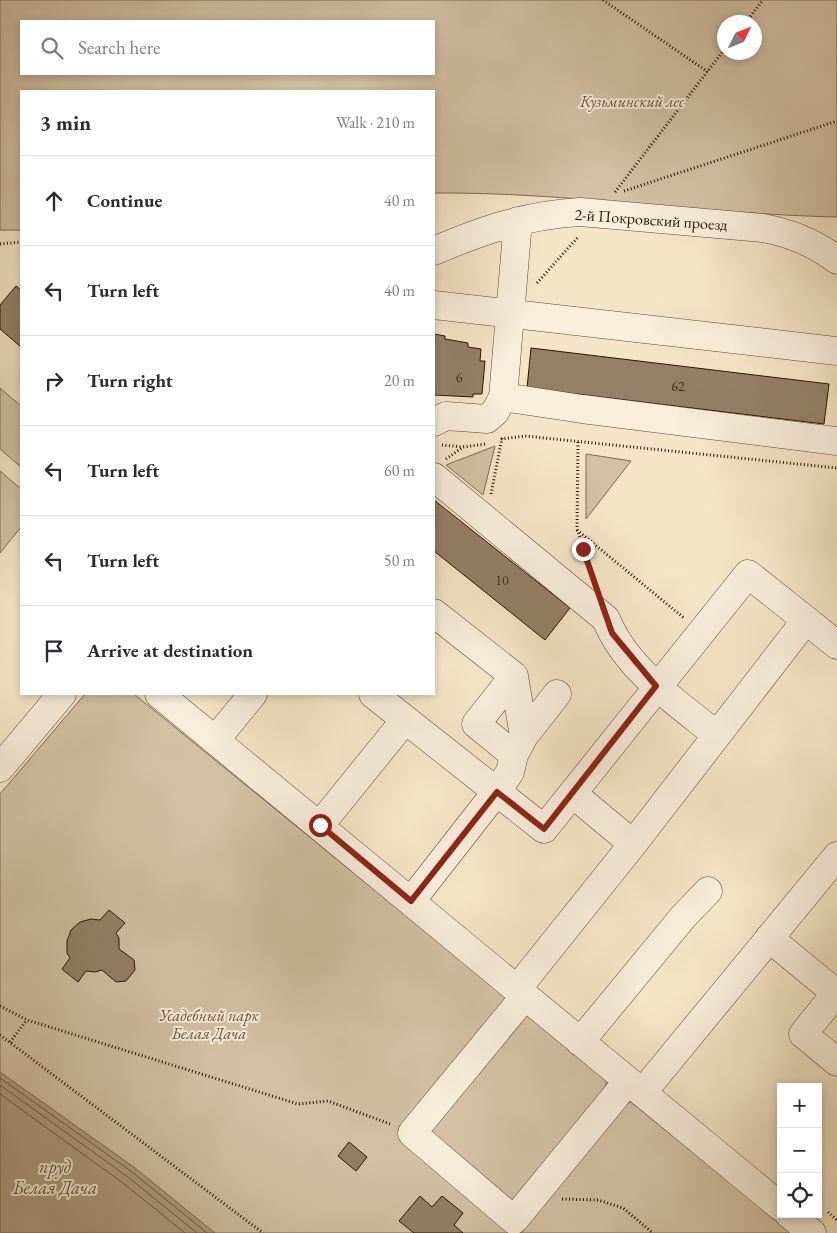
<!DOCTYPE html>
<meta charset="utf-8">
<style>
body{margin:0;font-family:"EB Garamond",serif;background:#f7f7f7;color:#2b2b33}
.controls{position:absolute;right:15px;bottom:15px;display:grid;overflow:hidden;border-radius:0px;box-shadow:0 2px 8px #0003}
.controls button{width:45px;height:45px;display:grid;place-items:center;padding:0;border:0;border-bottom:1px solid #e1e1e2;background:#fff;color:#2b2b33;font:25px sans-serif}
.compass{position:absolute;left:717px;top:15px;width:45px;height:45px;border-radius:50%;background:#fff;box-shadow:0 2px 8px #0003;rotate:47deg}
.stop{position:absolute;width:15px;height:15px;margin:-11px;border:4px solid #8f2418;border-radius:50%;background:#fff}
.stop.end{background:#8f2418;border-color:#fff;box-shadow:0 1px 5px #0008}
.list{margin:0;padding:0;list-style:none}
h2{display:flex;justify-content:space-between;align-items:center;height:65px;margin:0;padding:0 20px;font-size:21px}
h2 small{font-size:16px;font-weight:400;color:#7c7c81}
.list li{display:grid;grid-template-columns:32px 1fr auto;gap:15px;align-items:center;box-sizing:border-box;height:90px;padding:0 20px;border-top:1px solid #e1e1e2}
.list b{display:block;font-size:19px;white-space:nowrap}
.list em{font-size:16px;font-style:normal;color:#7c7c81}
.icon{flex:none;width:28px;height:28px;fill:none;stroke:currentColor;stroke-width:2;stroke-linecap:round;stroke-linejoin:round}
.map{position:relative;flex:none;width:837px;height:1233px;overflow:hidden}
.search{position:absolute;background:#fff;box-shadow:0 2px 8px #0003;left:20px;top:20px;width:415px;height:55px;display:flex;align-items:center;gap:12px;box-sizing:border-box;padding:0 18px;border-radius:0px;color:#7c7c81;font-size:19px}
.panel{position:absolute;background:#fff;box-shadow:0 2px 8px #0003;left:20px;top:90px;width:415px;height:605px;border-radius:0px}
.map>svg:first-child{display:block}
.green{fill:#d2c1a5;stroke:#7e6a52;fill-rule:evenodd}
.water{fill:#af9d83;stroke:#7a654f}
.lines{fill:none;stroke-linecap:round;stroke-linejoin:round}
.shore{stroke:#6c5842;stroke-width:1}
.building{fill:#938067;stroke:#2a1200}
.minor-casing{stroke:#5c4732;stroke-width:29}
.path{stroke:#2a1200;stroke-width:3;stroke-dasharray:1 2.5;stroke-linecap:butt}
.minor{stroke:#f8eedb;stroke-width:28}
.route{stroke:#8f2418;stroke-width:6}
.labels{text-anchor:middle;stroke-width:4;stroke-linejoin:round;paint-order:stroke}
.number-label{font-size:14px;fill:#442e1a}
.park-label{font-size:16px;font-style:italic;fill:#654f3a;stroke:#f8eedb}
.street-label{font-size:16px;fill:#2a1200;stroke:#f8eedb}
.water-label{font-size:18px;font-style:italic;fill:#66513b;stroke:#f8eedb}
</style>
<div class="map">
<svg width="837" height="1233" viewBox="0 0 837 1233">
<rect width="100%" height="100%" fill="#f4e5c7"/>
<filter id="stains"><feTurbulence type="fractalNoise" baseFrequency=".004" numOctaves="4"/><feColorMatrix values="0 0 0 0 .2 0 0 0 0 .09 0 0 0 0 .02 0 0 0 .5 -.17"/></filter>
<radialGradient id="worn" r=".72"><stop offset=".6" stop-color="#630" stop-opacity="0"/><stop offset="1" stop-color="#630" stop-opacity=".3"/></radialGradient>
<!-- green -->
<path class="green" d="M0,0H837V217C702,214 569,192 434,193V91H21V230H0ZM21,21H434V74H21ZM724,22H754V52H724Z
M0,388L21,406V467L0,449Z
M495,446L483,495L446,465Z
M586,454L631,461L586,519Z
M0,471L21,489V527L0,553Z
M85,694H134L506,997L511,1024L528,1015L607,1081L601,1098L615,1110L631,1102L792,1233H0V794Z"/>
<!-- water -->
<path class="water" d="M0,1072L135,1168L215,1233H0Z"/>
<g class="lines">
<!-- shore -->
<path class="shore" d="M0,1078L132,1172L207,1233
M0,1085L128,1177L197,1233
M0,1094L123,1183L185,1233"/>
</g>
<!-- building -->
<path class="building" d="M16,286L21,290V347L0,329V305Z
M434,334L445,336V339L468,343V347L481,349L480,361H485L482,394H473V397L434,395Z
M531,348L829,384L824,424L527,388Z
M434,500L570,608L545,640L434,551Z
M109,910L125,923L116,933L119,938V949L134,960L135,970L126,981L116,982L102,970L95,972L86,971L78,982L62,969L70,958L67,953V941L71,930L80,922L91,919L100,920Z
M349,1142L367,1157L356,1171L338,1156Z
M420,1196L432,1207L442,1196L463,1213L454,1225L463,1233H414L399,1221Z"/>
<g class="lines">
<!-- minor casing -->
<g class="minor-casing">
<path id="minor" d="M518,221L503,397L582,409L837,441
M434,251C483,230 526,215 580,212L763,228C790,233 815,243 837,260
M434,305L837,351
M434,422L446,416L487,419L495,412L503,397
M434,477L606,619C626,669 677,703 717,735
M514,676L524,736L514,755
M159,694L781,1207
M373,694L544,829L748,574L806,620
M524,736L557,694
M216,739L253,694
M0,768L62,694
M573,794L633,844
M320,825L405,720
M411,901L497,791L510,772L514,755L476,724L514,676L434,613
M769,938L837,994
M517,989L633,844L806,620L837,645
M837,992L803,1034L837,1062
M525,996L412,1133L514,1220L628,1081
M580,1042L683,917L708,891
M642,1093L837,856
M789,1214L812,1233"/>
</g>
<!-- path -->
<path class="path" d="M603,0L708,72
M746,22L763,0
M624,191L837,121
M615,192L724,50
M0,244L21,242
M537,283L579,236
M501,439L525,436L837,468
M578,442L577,529L593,576
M442,445L463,447
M446,459L463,447L486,444
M491,494L502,438
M577,530L684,618
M0,1006L27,1020L298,1104L328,1101L390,1124
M0,1035L263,1233
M10,1042L27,1020
M562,1199L598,1200L623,1208L653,1233
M828,1212L837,1220"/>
<!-- minor -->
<use href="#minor" class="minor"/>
</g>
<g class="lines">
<!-- route -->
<path class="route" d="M320,825L411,901L497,792L544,829L656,686L612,633L583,549"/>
</g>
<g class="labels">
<!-- number labels -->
<g class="number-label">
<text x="459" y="382">6</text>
<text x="678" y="391">62</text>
<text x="502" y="585">10</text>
</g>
<!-- park labels -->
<g class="park-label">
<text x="632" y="107">Кузьминский лес</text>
<text x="209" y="1021">Усадебный парк<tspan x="209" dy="18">Белая Дача</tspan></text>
</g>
<!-- street labels -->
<g class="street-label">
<text transform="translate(651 219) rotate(4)" y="6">2-й Покровский проезд</text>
</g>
<!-- water labels -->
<g class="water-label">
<text x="55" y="1173">пруд<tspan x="55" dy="21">Белая Дача</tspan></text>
</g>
</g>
<rect width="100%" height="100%" filter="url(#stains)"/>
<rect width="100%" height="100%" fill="url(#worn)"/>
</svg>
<div class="controls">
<button>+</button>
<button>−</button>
<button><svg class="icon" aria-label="locate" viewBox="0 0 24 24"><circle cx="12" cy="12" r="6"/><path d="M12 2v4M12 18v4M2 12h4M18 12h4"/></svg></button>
</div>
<svg class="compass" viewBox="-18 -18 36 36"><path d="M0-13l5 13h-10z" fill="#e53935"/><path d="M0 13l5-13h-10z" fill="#7c7c81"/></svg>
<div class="stop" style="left:320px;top:825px"></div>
<div class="stop end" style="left:583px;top:549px"></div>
<div class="search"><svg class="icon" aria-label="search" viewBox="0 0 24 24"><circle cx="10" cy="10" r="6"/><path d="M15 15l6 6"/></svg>Search here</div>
<section class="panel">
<h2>3 min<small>Walk · 210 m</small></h2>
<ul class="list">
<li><svg class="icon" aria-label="ahead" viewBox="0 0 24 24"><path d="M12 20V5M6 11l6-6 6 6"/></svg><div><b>Continue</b></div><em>40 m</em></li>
<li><svg class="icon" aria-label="left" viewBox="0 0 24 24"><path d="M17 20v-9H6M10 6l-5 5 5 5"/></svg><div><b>Turn left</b></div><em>40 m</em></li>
<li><svg class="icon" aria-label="right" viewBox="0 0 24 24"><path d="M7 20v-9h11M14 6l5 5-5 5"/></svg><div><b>Turn right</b></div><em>20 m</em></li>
<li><svg class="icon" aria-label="left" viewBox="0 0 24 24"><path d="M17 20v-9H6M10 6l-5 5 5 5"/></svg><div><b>Turn left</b></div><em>60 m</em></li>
<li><svg class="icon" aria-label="left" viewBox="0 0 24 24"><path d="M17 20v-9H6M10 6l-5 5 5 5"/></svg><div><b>Turn left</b></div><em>50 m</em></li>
<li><svg class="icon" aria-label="arrive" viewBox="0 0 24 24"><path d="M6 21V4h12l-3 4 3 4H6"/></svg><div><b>Arrive at destination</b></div></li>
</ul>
</section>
</div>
